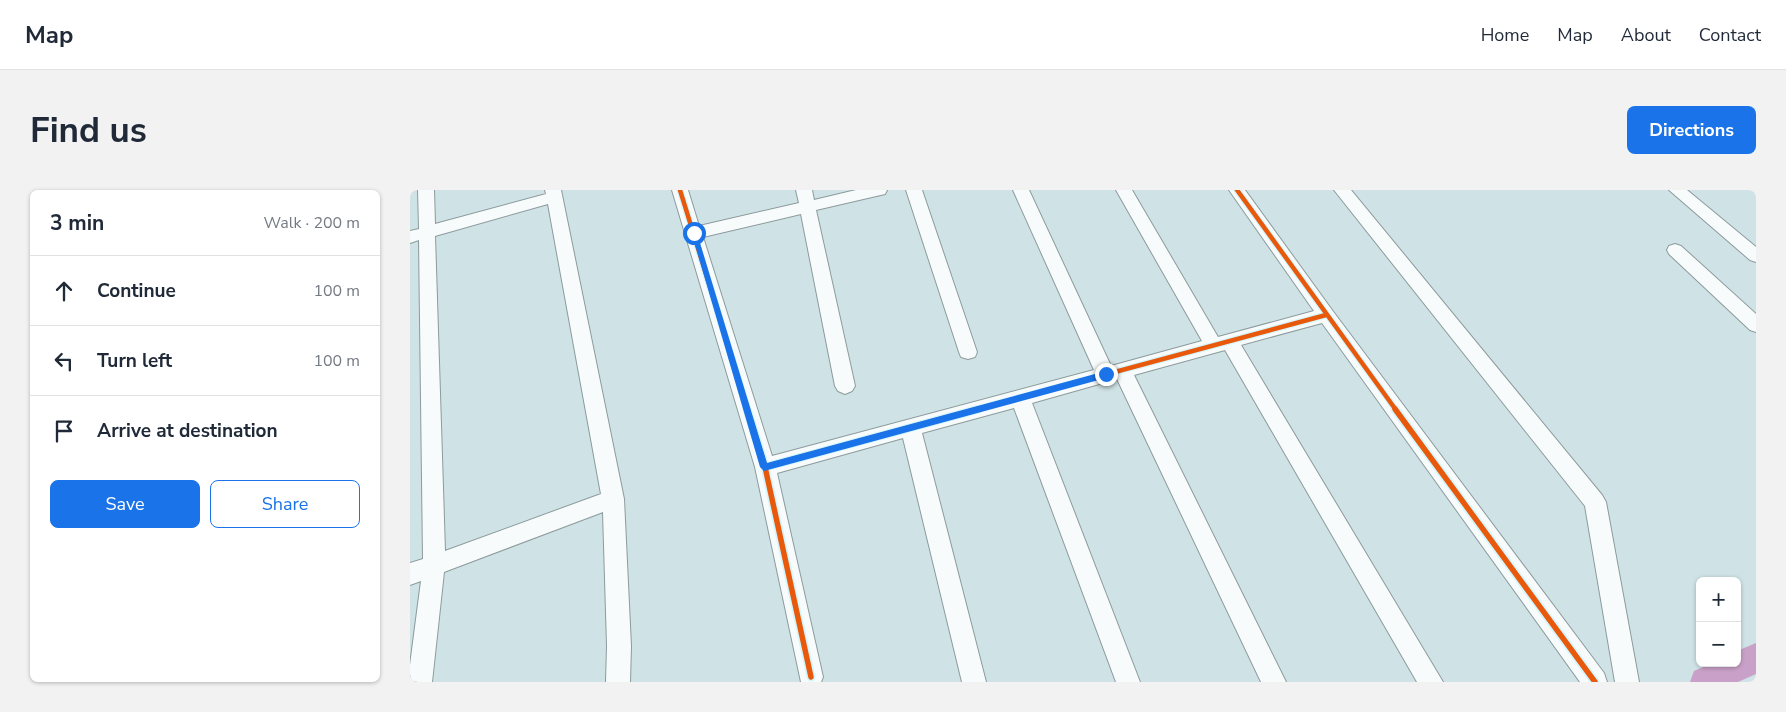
<!DOCTYPE html>
<meta charset="utf-8">
<style>
body{margin:0;font-family:"Nunito Sans",sans-serif;background:#f2f2f3;color:#1f2937}
.controls{position:absolute;right:15px;bottom:15px;display:grid;overflow:hidden;border-radius:8px;box-shadow:0 1px 4px #0004}
.controls button{width:45px;height:45px;display:grid;place-items:center;padding:0;border:0;border-bottom:1px solid #e0e1e3;background:#fff;color:#1f2937;font:25px sans-serif}
.stop{position:absolute;width:15px;height:15px;margin:-11px;border:4px solid #1a73e8;border-radius:50%;background:#fff}
.stop.end{background:#1a73e8;border-color:#fff;box-shadow:0 1px 5px #0008}
.list{margin:0;padding:0;list-style:none}
h2{display:flex;justify-content:space-between;align-items:center;height:65px;margin:0;padding:0 20px;font-size:21px}
h2 small{font-size:16px;font-weight:400;color:#747a83}
.list li{display:grid;grid-template-columns:32px 1fr auto;gap:15px;align-items:center;box-sizing:border-box;height:70px;padding:0 20px;border-top:1px solid #e0e1e3}
.list b{display:block;font-size:19px;white-space:nowrap}
.list em{font-size:16px;font-style:normal;color:#747a83}
.actions{display:flex;gap:10px;padding:15px 20px}
.actions a{flex:1;padding:11px 0;border:1px solid #1a73e8;border-radius:8px;text-align:center;font-size:18px;color:#1a73e8}
.actions .main{background:#1a73e8;color:#fff}
.icon{flex:none;width:28px;height:28px;fill:none;stroke:currentColor;stroke-width:2;stroke-linecap:round;stroke-linejoin:round}
.map{position:relative;flex:none;width:1346px;height:492px;overflow:hidden;border-radius:8px}
header{display:flex;align-items:center;gap:30px;box-sizing:border-box;height:70px;padding:0 25px;background:#fff;border-bottom:1px solid #e0e1e3}
header strong{font-size:24px}
nav{display:flex;gap:28px;margin-inline-start:auto;font-size:18px}
.intro{display:flex;align-items:center;justify-content:space-between;box-sizing:border-box;height:120px;padding:0 30px}
h1{margin:0;font-size:35px}
.button{padding:12px 22px;border-radius:8px;background:#1a73e8;color:#fff;font-size:18px;font-weight:700}
main{display:flex;gap:30px;padding:0 30px}
aside{flex:1;background:#fff;border-radius:8px;box-shadow:0 1px 4px #0004}
.map>svg:first-child{display:block}
.lines{fill:none;stroke-linecap:round;stroke-linejoin:round}
.canal{fill:#c9a0c7;fill-rule:evenodd}
.minor-casing{stroke:#8c9b9d;stroke-width:2}
.minor{fill:#f8fbfb;fill-rule:evenodd}
.cycleway-far1-casing{stroke:#d3f6fc;stroke-width:7}
.cycleway-casing{stroke:#d3f6fc;stroke-width:9}
.cycleway-far1{stroke:#e8590c;stroke-width:4.5}
.cycleway{stroke:#e8590c;stroke-width:5.5}
.route{fill:#1a73e8}
</style>
<header>
<strong>Map</strong>
<nav><a>Home</a><a>Map</a><a>About</a><a>Contact</a></nav>
</header>
<div class="intro"><h1>Find us</h1><a class="button">Directions</a></div>
<main>
<aside>
<h2>3 min<small>Walk · 200 m</small></h2>
<ul class="list">
<li><svg class="icon" aria-label="ahead" viewBox="0 0 24 24"><path d="M12 20V5M6 11l6-6 6 6"/></svg><div><b>Continue</b></div><em>100 m</em></li>
<li><svg class="icon" aria-label="left" viewBox="0 0 24 24"><path d="M17 20v-9H6M10 6l-5 5 5 5"/></svg><div><b>Turn left</b></div><em>100 m</em></li>
<li><svg class="icon" aria-label="arrive" viewBox="0 0 24 24"><path d="M6 21V4h12l-3 4 3 4H6"/></svg><div><b>Arrive at destination</b></div></li>
</ul>
<div class="actions"><a class="main">Save</a><a>Share</a></div>
</aside>
<div class="map">
<svg width="1346" height="492" viewBox="0 0 1346 492">
<rect width="100%" height="100%" fill="#cfe2e5"/>
<g class="lines">
<!-- canal -->
<path class="canal" d="M1346,453V484L1328,492H1280L1284,481L1302,473H1327V461Z"/>
<!-- minor casing -->
<g class="minor-casing">
<path id="minor" d="M8,0H24L25,34L136,4L135,0H151L214,309L221,456L220,492H196L197,456L193,322L34,382L22,492H0V475L11,391L0,395V373L13,369L9,50L0,53V41L9,39ZM138,14L191,304L35,361L25,46Z
M262,0H278L289,36L389,13L386,0H402L404,10L446,0H477L475,4L406,20L445,196L442,201L435,204L428,201L425,196L391,24L293,47L362,266L684,180L603,0H619L701,176L792,151L706,0H722L808,147L904,121L819,0H835L922,120L1194,483L1197,492H1170L912,133L831,155L1033,492H1007L815,160L724,185L876,492H851L707,189L622,213L730,492H706L604,218L512,243L576,492H552L493,248L367,283L413,487L411,492H391L345,277Z
M496,0H512L567,162L565,167L558,169L551,167L549,162Z
M924,0H941L1192,305L1196,312L1229,492H1205L1175,316Z
M1259,0H1277L1346,57V72L1340,70Z
M1265,54L1271,56L1346,124V142L1340,140L1259,64L1257,60L1259,56Z"/>
</g>
<!-- minor -->
<use href="#minor" class="minor"/>
<!-- cycleway-far1 casing -->
<g class="cycleway-far1-casing">
<path id="cycleway-far1" d="M270,0L338,220
M827,0L986,220
M564,220L916,125"/>
</g>
<!-- cycleway casing -->
<g class="cycleway-casing">
<path id="cycleway" d="M337,219L355,277L401,487
M985,219L1185,492
M355,277L569,219"/>
</g>
<!-- cycleway-far1 -->
<use href="#cycleway-far1" class="cycleway-far1"/>
<!-- cycleway -->
<use href="#cycleway" class="cycleway"/>
</g>
<!-- route -->
<path class="route" d="M281,41L287,43L357,273L696,181L699,184L696,188L354,281L350,277Z"/>
</svg>
<div class="controls">
<button>+</button>
<button>−</button>
</div>
<div class="stop" style="left:284px;top:43px"></div>
<div class="stop end" style="left:696px;top:184px"></div>
</div>
</main>
